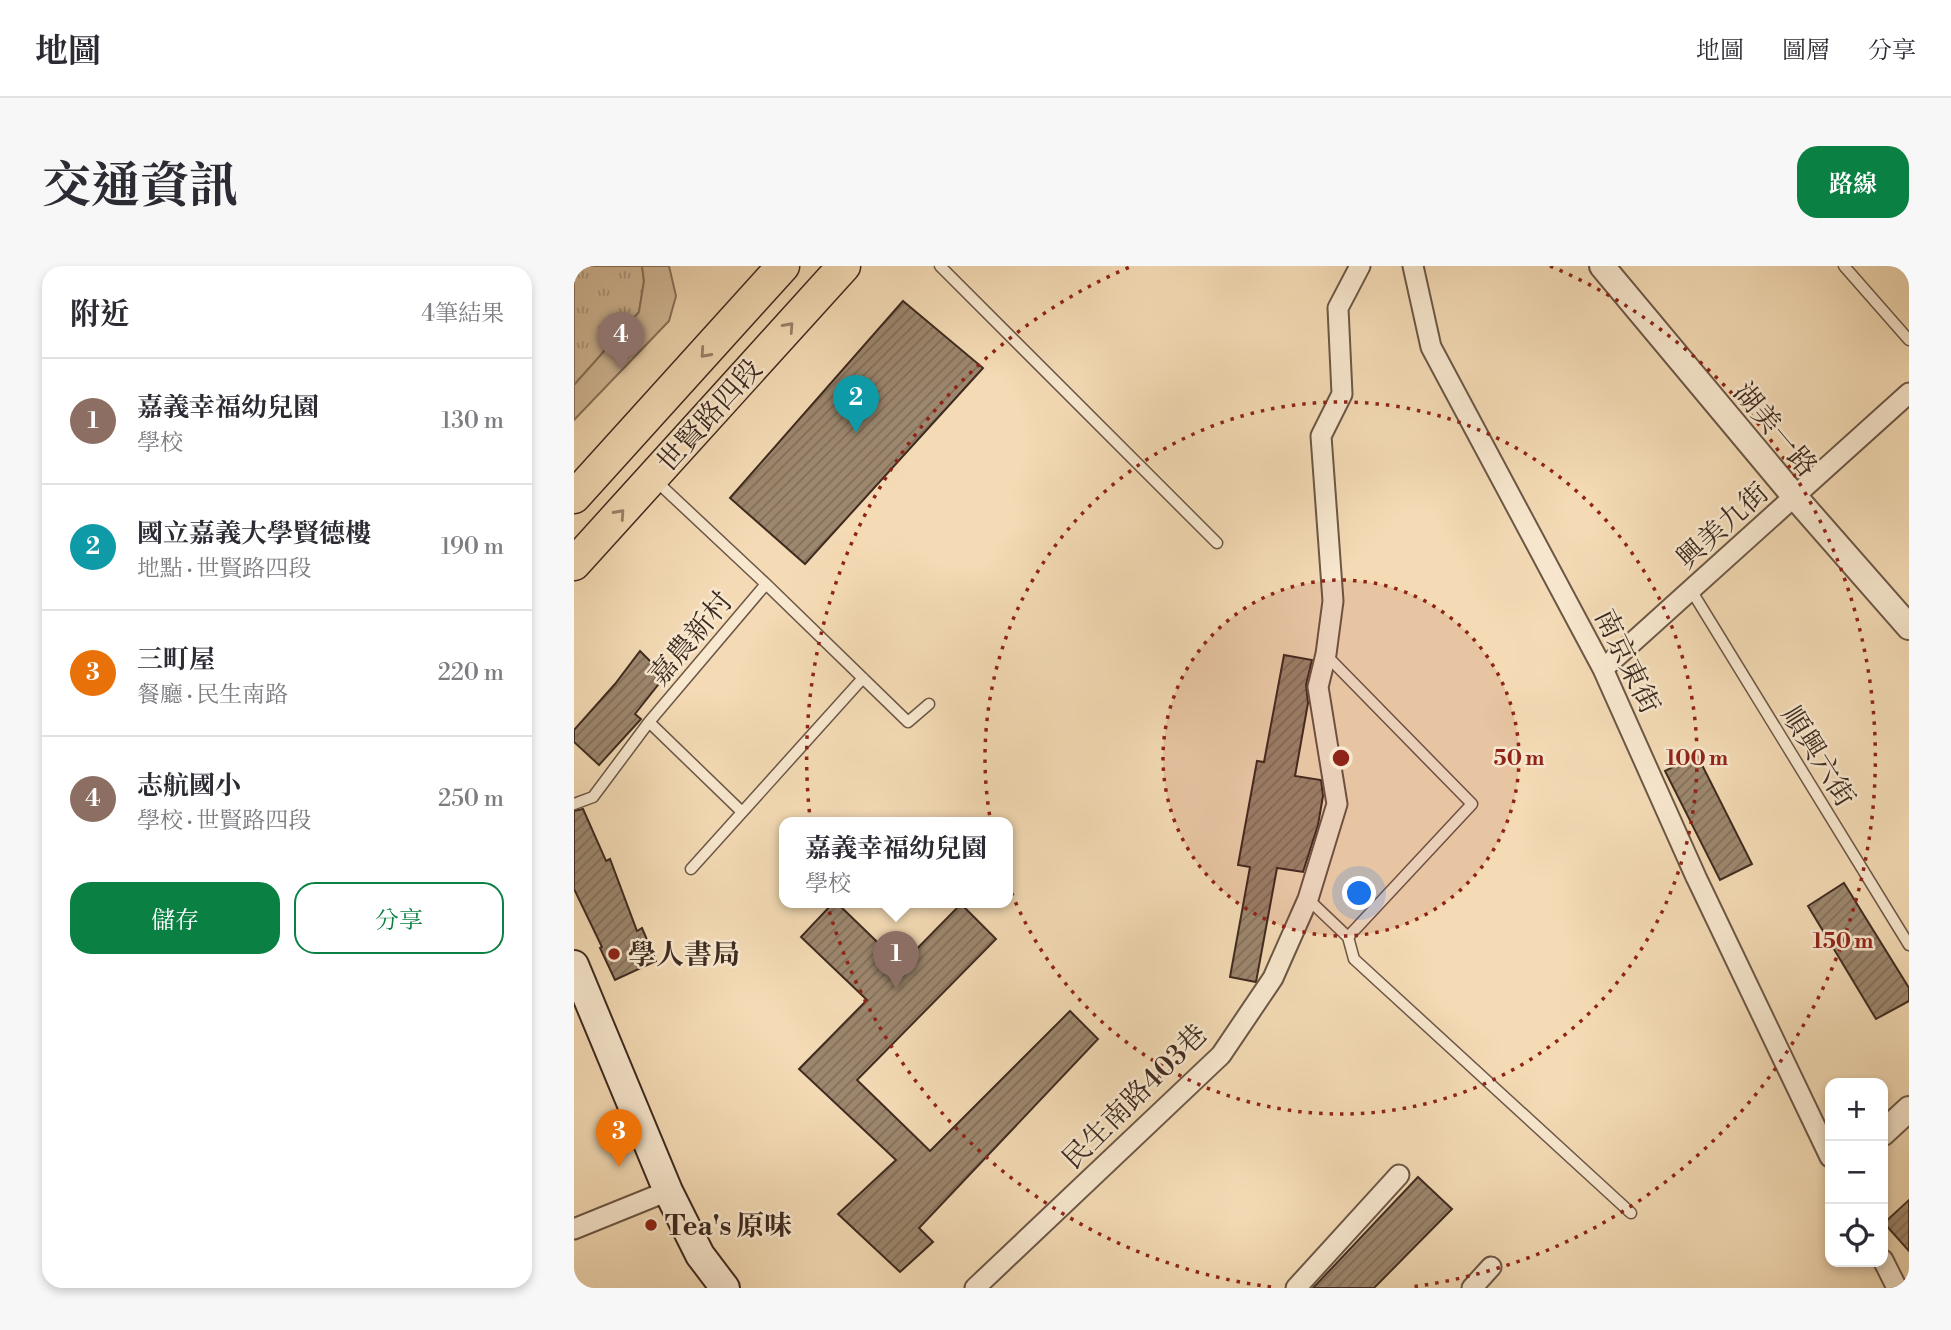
<!DOCTYPE html>
<html lang="zh-TW">
<meta charset="utf-8">
<style>
body{margin:0;font-family:"Libre Bodoni","Noto Serif TC",serif;background:#f7f7f7;color:#2b2b33}
.controls{position:absolute;right:21px;bottom:21px;display:grid;overflow:hidden;border-radius:14px;box-shadow:0 4px 10px #0003}
.controls button{width:63px;height:63px;display:grid;place-items:center;padding:0;border:0;border-bottom:2px solid #e1e1e2;background:#fff;color:#2b2b33;font:35px sans-serif}
.you{position:absolute;left:786px;top:628px;width:24px;height:24px;margin:-18px;border:5px solid #fff;border-radius:50%;background:#1a73e8;box-shadow:0 0 0 10px #1a73e833}
.badge{display:grid;place-items:center;width:46px;height:46px;border-radius:50%;background:#0b8043;color:#fff;font-size:23px;font-weight:700}
.pin{position:absolute;translate:-50% -58px;filter:drop-shadow(0 2px 4px #0008)}
.pin::after{content:'';position:absolute;top:37px;width:24px;height:21px;background:inherit;clip-path:polygon(0 0,100% 0,50% 100%)}
.popup{position:absolute;left:205px;top:551px;width:234px;height:91px;box-sizing:border-box;display:grid;place-content:center;border-radius:14px;background:#fff;filter:drop-shadow(0 2px 5px #0005);font-size:23px;white-space:nowrap;color:#7c7c81}
.popup b{font-size:26px;color:#2b2b33}
.popup::after{content:'';position:absolute;left:50%;top:100%;margin-left:-14px;border:14px solid transparent;border-top-color:#fff}
.list{margin:0;padding:0;list-style:none}
h2{display:flex;justify-content:space-between;align-items:center;height:91px;margin:0;padding:0 28px;font-size:30px}
h2 small{font-size:23px;font-weight:400;color:#7c7c81}
.list li{display:grid;grid-template-columns:46px 1fr auto;gap:21px;align-items:center;box-sizing:border-box;height:126px;padding:0 28px;border-top:2px solid #e1e1e2}
.list b{display:block;font-size:26px;white-space:nowrap}
.list p{margin:0;font-size:23px;white-space:nowrap;color:#7c7c81}
.list em{font-size:23px;font-style:normal;color:#7c7c81}
.actions{display:flex;gap:14px;padding:21px 28px}
.actions a{flex:1;padding:16px 0;border:2px solid #0b8043;border-radius:21px;text-align:center;font-size:24px;color:#0b8043}
.actions .main{background:#0b8043;color:#fff}
.icon{flex:none;width:38px;height:38px;fill:none;stroke:currentColor;stroke-width:2;stroke-linecap:round;stroke-linejoin:round}
.map{position:relative;flex:none;width:1335px;height:1022px;overflow:hidden;border-radius:21px}
header{display:flex;align-items:center;gap:42px;box-sizing:border-box;height:98px;padding:0 35px;background:#fff;border-bottom:2px solid #e1e1e2}
header strong{font-size:33px}
nav{display:flex;gap:38px;margin-inline-start:auto;font-size:24px}
.intro{display:flex;align-items:center;justify-content:space-between;box-sizing:border-box;height:168px;padding:0 42px}
h1{margin:0;font-size:49px}
.button{padding:18px 32px;border-radius:21px;background:#0b8043;color:#fff;font-size:24px;font-weight:700}
main{display:flex;gap:42px;padding:0 42px}
aside{flex:1;background:#fff;border-radius:21px;box-shadow:0 4px 10px #0003}
.map>svg:first-child{display:block}
.grass{fill:url(#grass-tufts);stroke:#8a745e;stroke-width:2}
.pitch{fill:#d5bd9c;stroke:#8a745e;stroke-width:2}
.building{fill:url(#building-hatch);stroke:#3f2b21;stroke-width:2}
.lines{fill:none;stroke-linecap:round;stroke-linejoin:round}
.service-casing{stroke:#6c5746;stroke-width:13}
.minor-casing{stroke:#6c5746;stroke-width:23}
.tertiary-casing{stroke:#6c5746;stroke-width:28}
.secondary-casing{stroke:#3f2b21;stroke-width:32}
.primary-casing{stroke:#3f2b21;stroke-width:35}
.service{stroke:#f8e8cf;stroke-width:10}
.minor{stroke:#f8e8cf;stroke-width:19}
.tertiary{stroke:#f8e8cf;stroke-width:24}
.secondary{stroke:#f8e8cf;stroke-width:28}
.primary{stroke:#f4dbb5;stroke-width:32}
.oneway{stroke:#9a836b}
.ring{fill:none;stroke:#8f2418;stroke-width:3.5;stroke-dasharray:3.5 7}
.poi-dot{fill:#8f2418;stroke:#f8e8cf;stroke-width:2.5}
.labels{text-anchor:middle;stroke-width:5;stroke-linejoin:round;paint-order:stroke}
.street-label{font-size:28px;fill:#3f2b21;stroke:#f8e8cf}
.poi-label{font-size:28px;font-weight:bold;fill:#3f2b21;stroke:#f8e8cf;text-anchor:start}
.centre{fill:#8f2418;stroke:#f8e8cf;stroke-width:3.5}
.ring-label{font-size:21px;text-anchor:middle;font-weight:bold;fill:#8f2418;stroke:#f8e8cf;stroke-width:5;stroke-linejoin:round;paint-order:stroke}
</style>
<header>
<strong>地圖</strong>
<nav><a>地圖</a><a>圖層</a><a>分享</a></nav>
</header>
<div class="intro"><h1>交通資訊</h1><a class="button">路線</a></div>
<main>
<aside>
<h2>附近<small>4筆結果</small></h2>
<ul class="list">
<li><span class="badge" style="background:#8d6e63">1</span><div><b>嘉義幸福幼兒園</b><p>學校</p></div><em>130 m</em></li>
<li><span class="badge" style="background:#0f9aa8">2</span><div><b>國立嘉義大學賢德樓</b><p>地點 · 世賢路四段</p></div><em>190 m</em></li>
<li><span class="badge" style="background:#e8710a">3</span><div><b>三町屋</b><p>餐廳 · 民生南路</p></div><em>220 m</em></li>
<li><span class="badge" style="background:#8d6e63">4</span><div><b>志航國小</b><p>學校 · 世賢路四段</p></div><em>250 m</em></li>
</ul>
<div class="actions"><a class="main">儲存</a><a>分享</a></div>
</aside>
<div class="map">
<svg width="1335" height="1022" viewBox="0 0 1335 1022">
<defs>
<pattern id="grass-tufts" width="24" height="20" patternUnits="userSpaceOnUse" patternTransform="scale(1.75)"><rect width="24" height="20" fill="#d5bd9c"/><path d="M3 7l-1-3M5 7V3M7 7l1-3M15 17l-1-3M17 17v-4M19 17l1-3" fill="none" stroke="#ae9a7f"/></pattern>
<pattern id="building-hatch" width="6" height="6" patternUnits="userSpaceOnUse" patternTransform="scale(1.75)"><rect width="6" height="6" fill="#9d876e"/><path d="M-1 1l2-2M0 6l6-6M5 7l2-2" fill="none" stroke="#816f5a"/></pattern>
</defs>
<rect width="100%" height="100%" fill="#f4dbb5"/>
<filter id="stains"><feTurbulence type="fractalNoise" baseFrequency=".00286" numOctaves="4"/><feColorMatrix values="0 0 0 0 .2 0 0 0 0 .09 0 0 0 0 .02 0 0 0 .5 -.17"/></filter>
<radialGradient id="worn" r=".72"><stop offset=".6" stop-color="#630" stop-opacity="0"/><stop offset="1" stop-color="#630" stop-opacity=".3"/></radialGradient>
<!-- grass -->
<path class="grass" d="M0,0H68L70,15L65,46L0,119Z"/>
<!-- pitch -->
<path class="pitch" d="M68,0H95L102,30L95,55L0,154V119L65,46L70,15Z"/>
<!-- building -->
<path class="building" d="M329,35L409,102L231,298L156,232Z
M66,385L91,410L61,448L67,453L25,499L0,476V464L41,418Z
M710,389L738,394L732,419L734,437L721,510L747,514L749,530L744,559L729,606L703,602L682,716L656,711L676,601L664,599L683,495L690,496Z
M1123,489L1178,598L1146,614L1091,505Z
M9,543L32,595L36,593L63,665L68,662L82,695L41,714L26,682L28,681L0,623V545Z
M1270,617L1335,722V735L1302,753L1234,640Z
M259,637H263L327,699L387,638L422,673L283,814L356,885L496,745L524,773L345,962L359,976L326,1006L264,948L322,894L225,803L293,734L227,671Z
M844,911L878,943L800,1022H739Z
M1335,934V985L1310,957Z"/>
<g class="lines">
<!-- service casing -->
<g class="service-casing">
<path id="service" d="M366,0L643,277
M1270,0L1335,74
M81,214L192,318L334,456L355,438
M1117,324L1335,679
M752,389L898,538L774,671
M75,456L168,546
M0,538L19,531L75,456L192,318
M117,603L289,412
M734,633L774,671L780,693L1057,947"/>
</g>
<!-- minor casing -->
<g class="minor-casing">
<path id="minor" d="M839,0L857,81L1029,403L1122,611L1256,891
M1029,403L1335,127
M0,963L94,925
M1309,994L1323,1022
M401,1022L647,789L699,712L734,633L763,538L744,421L752,388L759,335L747,170L768,128L764,42L786,0
M722,1022L825,909
M898,1022L917,1001"/>
</g>
<!-- tertiary casing -->
<g class="tertiary-casing">
<path id="tertiary" d="M1028,0L1221,231L1335,361
M1309,867L1335,843"/>
</g>
<!-- secondary casing -->
<g class="secondary-casing">
<path id="secondary" d="M0,699L94,925L126,989L151,1022"/>
</g>
<!-- primary casing -->
<g class="primary-casing">
<path id="primary" d="M0,231L209,0
M0,298L270,0"/>
</g>
<!-- service -->
<use href="#service" class="service"/>
<!-- minor -->
<use href="#minor" class="minor"/>
<!-- tertiary -->
<use href="#tertiary" class="tertiary"/>
<!-- secondary -->
<use href="#secondary" class="secondary"/>
<!-- primary -->
<use href="#primary" class="primary"/>
</g>
<!-- one-way arrows -->
<defs><path id="oneway-chevron" d="M-2-3.5L2.5 0L-2 3.5" fill="none" stroke-width="1.6" stroke-linecap="round" stroke-linejoin="round" transform="scale(1.75)"/></defs>
<g class="oneway">
<use href="#oneway-chevron" transform="translate(215 61) rotate(-48)"/>
<use href="#oneway-chevron" transform="translate(131 87) rotate(132)"/>
<use href="#oneway-chevron" transform="translate(46 248) rotate(-48)"/>
</g>
<!-- distance rings -->
<circle cx="767" cy="492" r="178" fill="#8f2418" fill-opacity=".12"/>
<g class="ring">
<circle cx="767" cy="492" r="178"/>
<circle cx="767" cy="492" r="356"/>
<path d="M697 1021A534 534 0 0 1 558 0M976 0A534 534 0 0 1 837 1021"/>
</g>
<!-- markers -->
<g class="poi-dot">
<circle cx="40" cy="688" r="7"/>
<circle cx="77" cy="959" r="7"/>
</g>
<g class="labels">
<!-- street labels -->
<g class="street-label">
<text transform="translate(135 149) rotate(-48)" y="10">世賢路四段</text>
<text transform="translate(1202 163) rotate(50)" y="10">湖美一路</text>
<text transform="translate(1148 259) rotate(-42)" y="10">興美九街</text>
<text transform="translate(116 372) rotate(-50)" y="10">嘉農新村</text>
<text transform="translate(1054 395) rotate(64)" y="10">南京東街</text>
<text transform="translate(1245 490) rotate(58)" y="10">順興六街</text>
<text transform="translate(560 830) rotate(-45)" y="10">民生南路403巷</text>
</g>
<!-- poi labels -->
<g class="poi-label">
<text x="54" y="698">學人書局</text>
<text x="91" y="969">Tea's 原味</text>
</g>
</g>
<circle cx="767" cy="492" r="10" class="centre"/>
<g class="ring-label">
<text x="945" y="499">50 m</text>
<text x="1123" y="499">100 m</text>
<text x="1269" y="682">150 m</text>
</g>
<rect width="100%" height="100%" filter="url(#stains)"/>
<rect width="100%" height="100%" fill="url(#worn)"/>
</svg>
<div class="controls">
<button>+</button>
<button>−</button>
<button><svg class="icon" aria-label="locate" viewBox="0 0 24 24"><circle cx="12" cy="12" r="6"/><path d="M12 2v4M12 18v4M2 12h4M18 12h4"/></svg></button>
</div>
<div class="you"></div>
<div class="pin badge" style="left:322px;top:723px;background:#8d6e63">1</div>
<div class="popup"><b>嘉義幸福幼兒園</b>學校</div>
<div class="pin badge" style="left:282px;top:167px;background:#0f9aa8">2</div>
<div class="pin badge" style="left:45px;top:901px;background:#e8710a">3</div>
<div class="pin badge" style="left:47px;top:104px;background:#8d6e63">4</div>
</div>
</main>
